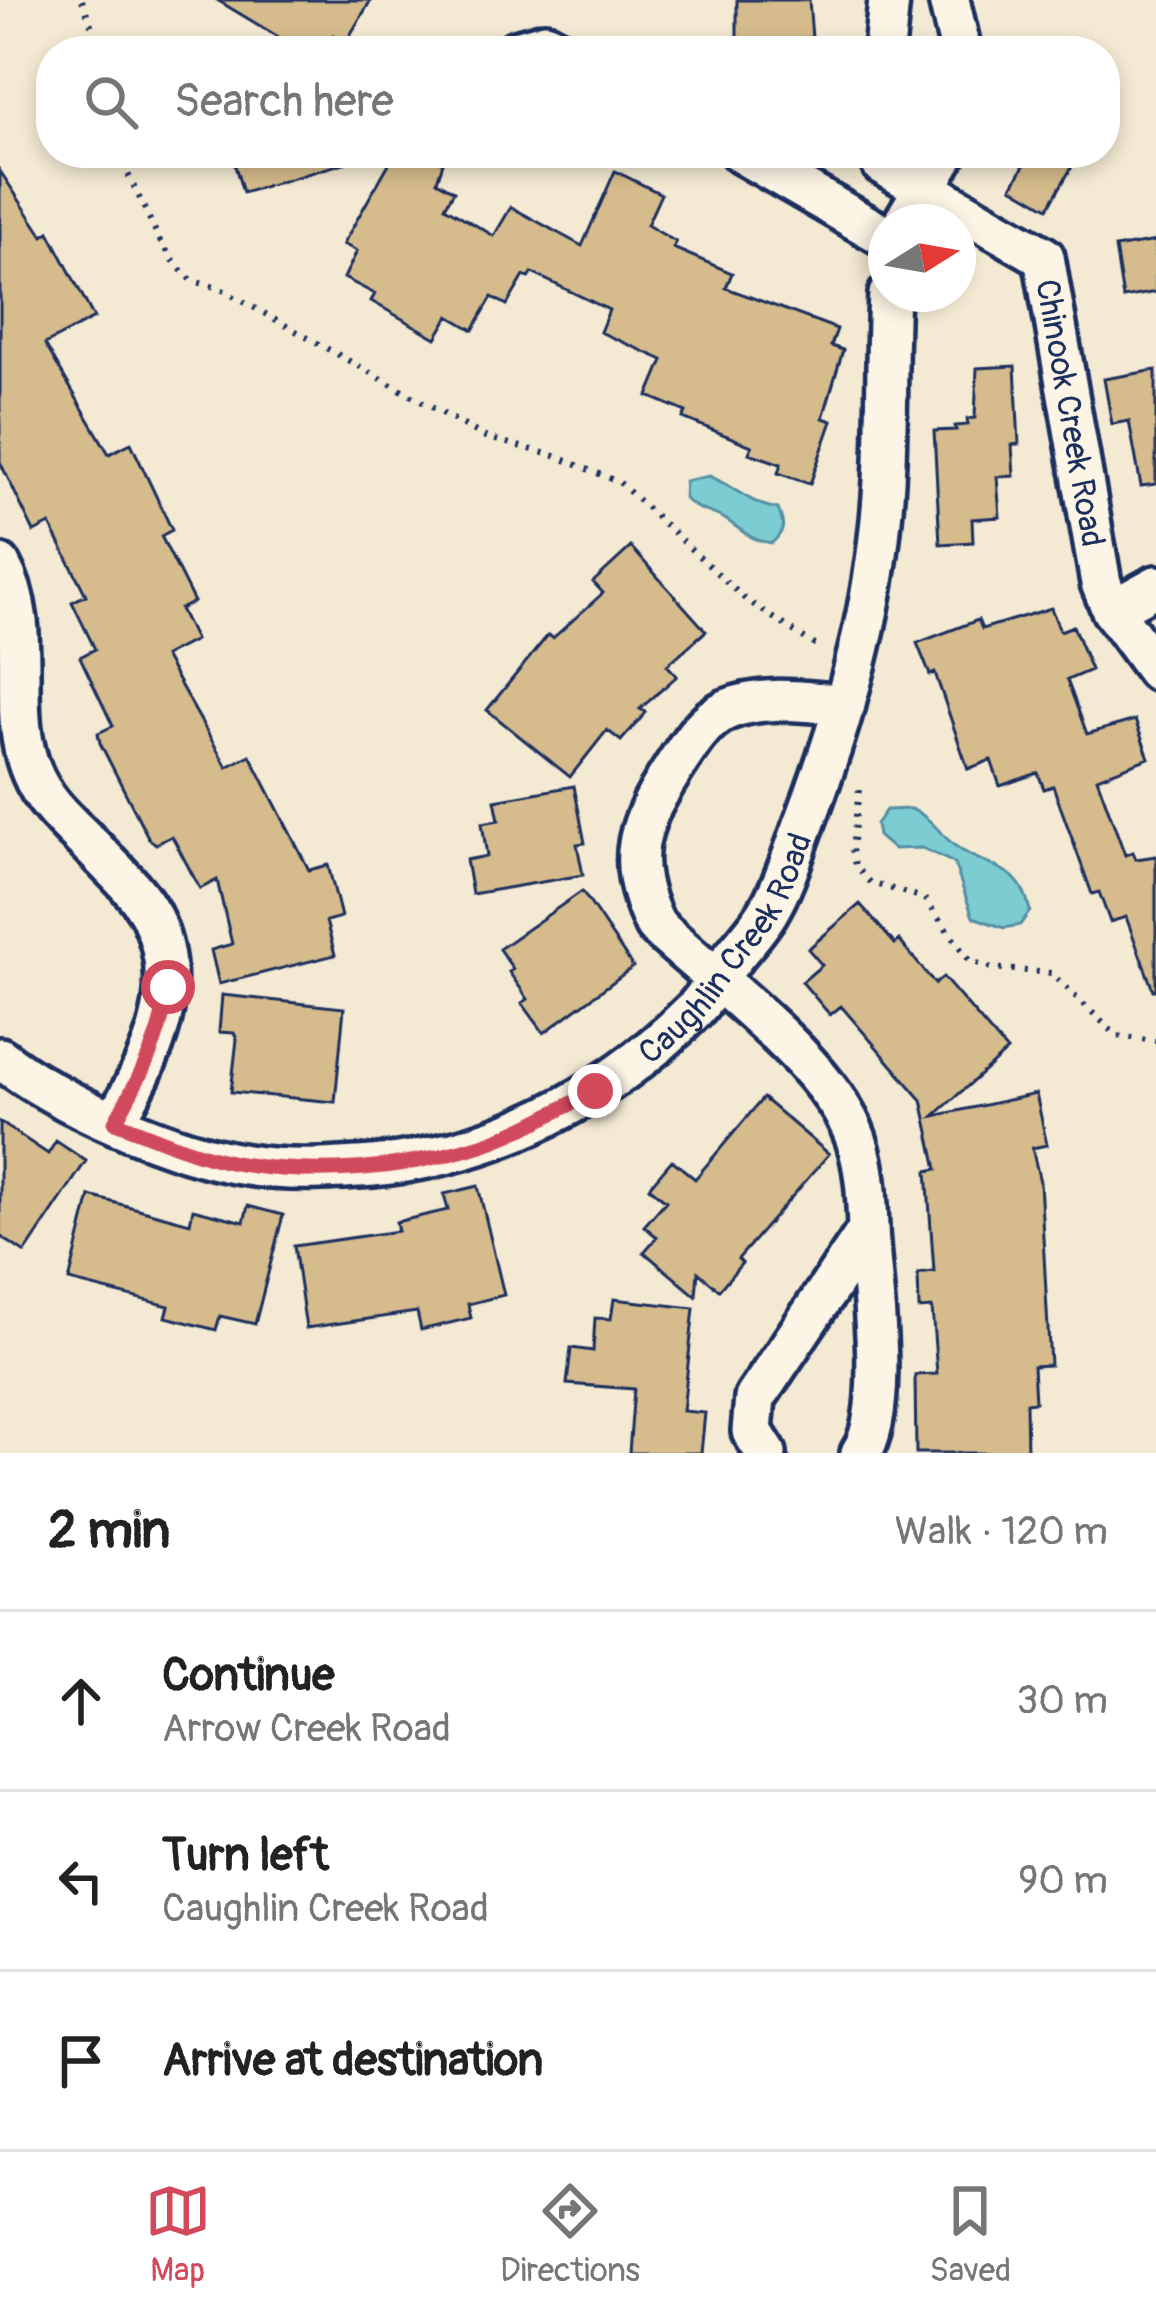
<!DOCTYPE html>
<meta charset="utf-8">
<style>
body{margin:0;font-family:Pangolin,sans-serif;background:#f2f2f2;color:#222}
.compass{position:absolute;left:868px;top:204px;width:108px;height:108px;border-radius:50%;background:#fff;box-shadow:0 6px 18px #0003;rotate:79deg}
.stop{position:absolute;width:36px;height:36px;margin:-27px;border:9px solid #d1495b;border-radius:50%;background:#fff}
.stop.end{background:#d1495b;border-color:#fff;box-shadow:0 3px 12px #0008}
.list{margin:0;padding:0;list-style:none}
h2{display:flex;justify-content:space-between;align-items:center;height:156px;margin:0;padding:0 48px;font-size:51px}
h2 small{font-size:39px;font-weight:400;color:#767676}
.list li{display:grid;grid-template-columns:78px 1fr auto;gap:36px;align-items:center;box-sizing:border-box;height:180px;padding:0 48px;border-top:3px solid #e0e0e0}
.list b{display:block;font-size:45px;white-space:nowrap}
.list p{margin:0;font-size:39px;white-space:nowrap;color:#767676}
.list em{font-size:39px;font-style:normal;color:#767676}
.icon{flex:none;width:66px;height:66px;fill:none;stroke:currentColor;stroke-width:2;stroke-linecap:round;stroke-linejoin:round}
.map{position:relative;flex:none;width:1156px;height:1453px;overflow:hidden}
.search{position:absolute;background:#fff;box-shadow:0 6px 18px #0003;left:36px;right:36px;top:36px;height:132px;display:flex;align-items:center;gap:30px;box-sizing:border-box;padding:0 42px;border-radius:48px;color:#767676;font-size:45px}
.sheet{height:696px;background:#fff}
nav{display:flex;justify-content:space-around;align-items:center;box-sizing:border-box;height:168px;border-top:3px solid #e0e0e0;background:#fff;font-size:33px;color:#767676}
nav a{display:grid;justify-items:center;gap:6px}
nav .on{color:#d1495b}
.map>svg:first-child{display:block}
.water{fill:#7ccdd2;stroke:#558ea4;stroke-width:3}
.building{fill:#d6bc8c;stroke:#1b2f5e;stroke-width:3}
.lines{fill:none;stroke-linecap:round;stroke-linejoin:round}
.street-casing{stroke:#1b2f5e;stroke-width:48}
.path{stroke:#1b2f5e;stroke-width:6;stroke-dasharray:3 9;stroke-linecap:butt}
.street{stroke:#fcf5e5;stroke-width:39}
.route{stroke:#d1495b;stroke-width:15}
.labels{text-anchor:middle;stroke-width:10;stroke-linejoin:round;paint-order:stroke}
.street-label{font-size:33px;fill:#1b2f5e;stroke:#fcf5e5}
</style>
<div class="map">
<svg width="1156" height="1453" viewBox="0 0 1156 1453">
<rect width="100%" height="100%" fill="#f4ead3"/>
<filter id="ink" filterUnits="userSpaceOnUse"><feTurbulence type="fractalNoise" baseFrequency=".00833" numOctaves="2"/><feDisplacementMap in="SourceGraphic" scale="24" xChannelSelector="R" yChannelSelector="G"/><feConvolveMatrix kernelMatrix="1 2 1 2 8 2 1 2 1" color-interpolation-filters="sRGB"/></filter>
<g filter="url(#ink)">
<!-- water -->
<path class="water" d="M709,476C733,486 751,505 778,509C785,526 785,531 772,543C752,541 744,532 728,521C713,511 697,512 684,498L685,481Z
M911,809C931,817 938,832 954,845C986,871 1020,860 1030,911L1020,925L1004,928L973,917L954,863L922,848L893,849L878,836L876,824L886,810Z"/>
<!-- building -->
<path class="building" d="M217,0H371L346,42L333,35L323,51H302Z
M737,0H809L812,38H806V51H737Z
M253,153H350L351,161L243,193L233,159Z
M395,153H422L443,163L437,181L454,191L445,207L494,236L511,207L582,246L615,171L661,194L647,225L676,242L673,248L732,273L726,288L837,329L831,346L843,350L823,418L832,421L810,484L778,473L781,464L749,453L752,446L683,418L686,412L648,396L663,360L600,332L609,310L532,273L529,278L524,276L507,305L492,297L473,330L449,316L436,338L371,301L375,294L344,278L357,251L343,244Z
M1031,153H1080L1048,208L1012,187Z
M0,171L43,236L49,232L94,318L45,344L109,454L131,443L172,530L161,536L194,602L180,609L195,640L164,656L227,767L250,755L309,870L328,865L341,917L326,921L335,955L219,984L211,950L232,944L217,880L200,889L172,836L156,844L149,839L100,743L98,733L113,726L80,657L95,649L72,602L86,595L50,524L34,532L0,462Z
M1156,241V292L1123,298L1115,248Z
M1015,366L1019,444L1012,445L1014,476L997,477L1000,517L972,519L973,542L940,544L934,431L956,430L955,426L968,425L967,419L975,418L977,368Z
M1156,370V484L1141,486L1129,421L1112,424L1104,379Z
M631,547L706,631L667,665L677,676L640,709L645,712L641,718L621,741L607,730L570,777L487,710L548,635L553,638L603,593L593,582Z
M1051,608L1060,631L1073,626L1091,670L1067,680L1087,734L1135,720L1149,758L1097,778L1125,855L1133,852L1136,859L1156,856V990H1153L1126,917L1110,922L1099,892L1092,894L1053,786L1044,789L1038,773L1000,786L991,760L968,769L935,673L930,675L917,643L978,620L982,629Z
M574,786L585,843L577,844L583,875L472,894L466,860L487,856L482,823L499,820L495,800Z
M582,891L633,967L544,1033L522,1003L528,999L509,972L513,969L499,949Z
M860,904L895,944L899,940L935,984L943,977L1007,1051L934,1116L1036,1094L1047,1145L1032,1148L1040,1182L1050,1365L1033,1366L1035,1402L1026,1403L1027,1453H916L915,1375L937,1374L932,1308L919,1309L918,1274L934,1272L927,1171L937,1169L922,1100L841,1006L830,1015L802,982L822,965L808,949Z
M222,995L344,1008L335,1102L231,1092L237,1039L234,1033L219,1032Z
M763,1098L829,1154L738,1259L742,1263L719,1290L698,1272L696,1296L644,1252L657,1237L644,1226L666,1201L649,1187L672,1160L695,1179Z
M0,1122L48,1154L56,1141L86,1161L25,1253L0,1236Z
M478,1186L504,1295L468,1304L471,1318L421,1330L417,1312L306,1328L294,1246L398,1231L396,1222L448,1210L444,1194Z
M90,1196L190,1223L193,1209L244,1222L248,1206L283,1215L255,1324L220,1316L216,1330L166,1317L169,1306L69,1281Z
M614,1299L694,1308L683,1411L705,1413L701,1453H629L634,1389L567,1384L571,1348L593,1351L595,1318L611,1319Z"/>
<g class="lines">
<!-- street casing -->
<g class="street-casing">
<g id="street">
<path d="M949,0L961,51"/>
<path d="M516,51L545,43L560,51"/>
<path d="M884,51L889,0"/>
<path d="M741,153L886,237"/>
<path id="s1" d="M882,164L1044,257L1101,583L1112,610"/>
<path d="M904,222L946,153"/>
<path d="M0,565C36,629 4,708 32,773C45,805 72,826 96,851C114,870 137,890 150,914C187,989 152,1055 115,1122"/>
<path d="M1156,586L1112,610L1156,670"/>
<path d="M845,705C806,702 763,694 726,710C703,721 690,743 677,763C638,823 623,857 655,925C714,980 830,1064 856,1139C866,1168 867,1199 868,1230"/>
<path id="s2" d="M0,1058C59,1104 172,1154 247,1165C289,1172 331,1169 373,1166C494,1155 608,1097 693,1011C707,997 718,977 730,961C743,944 759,928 769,910C784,885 793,854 803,827C838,734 868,637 879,538C889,457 885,375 889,294"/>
<path d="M766,1453L752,1431L755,1398L868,1230C871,1285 890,1410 861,1453"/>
</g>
</g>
<!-- path -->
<path class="path" d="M82,0L101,51
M118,153L160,241L178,267L193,281L219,288L485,437L555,456L619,482L745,599L821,649
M859,790L852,849L855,866L871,883L924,898L969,960L991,968L1051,973L1117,1036L1156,1041"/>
<!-- street -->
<use href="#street" class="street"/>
</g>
</g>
<g class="lines" filter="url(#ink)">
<!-- route -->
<path class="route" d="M168,987C161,1040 141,1075 115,1122C157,1138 202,1159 247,1165C319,1176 399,1169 468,1149C513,1137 554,1112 595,1091"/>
</g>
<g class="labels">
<!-- street labels -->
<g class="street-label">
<text dy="12" stroke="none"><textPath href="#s1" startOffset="345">Chinook Creek Road</textPath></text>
<text dy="12" stroke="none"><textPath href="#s2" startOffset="831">Caughlin Creek Road</textPath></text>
</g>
</g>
</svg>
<svg class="compass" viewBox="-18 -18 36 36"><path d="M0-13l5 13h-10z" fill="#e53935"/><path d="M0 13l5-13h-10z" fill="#767676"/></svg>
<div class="stop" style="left:168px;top:987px"></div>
<div class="stop end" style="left:595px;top:1091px"></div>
<div class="search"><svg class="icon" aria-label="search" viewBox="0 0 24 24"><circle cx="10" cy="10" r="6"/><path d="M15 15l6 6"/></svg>Search here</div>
</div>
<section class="sheet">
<h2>2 min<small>Walk · 120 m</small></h2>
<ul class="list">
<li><svg class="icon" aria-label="ahead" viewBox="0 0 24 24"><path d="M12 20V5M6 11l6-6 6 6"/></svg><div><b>Continue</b><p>Arrow Creek Road</p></div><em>30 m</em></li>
<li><svg class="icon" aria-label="left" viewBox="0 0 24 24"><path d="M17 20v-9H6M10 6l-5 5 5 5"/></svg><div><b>Turn left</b><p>Caughlin Creek Road</p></div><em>90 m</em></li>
<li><svg class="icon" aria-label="arrive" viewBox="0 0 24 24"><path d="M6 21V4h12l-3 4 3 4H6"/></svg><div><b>Arrive at destination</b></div></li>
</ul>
</section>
<nav>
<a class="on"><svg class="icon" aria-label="map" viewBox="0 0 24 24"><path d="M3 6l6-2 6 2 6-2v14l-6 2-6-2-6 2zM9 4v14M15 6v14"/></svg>Map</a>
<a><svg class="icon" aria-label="directions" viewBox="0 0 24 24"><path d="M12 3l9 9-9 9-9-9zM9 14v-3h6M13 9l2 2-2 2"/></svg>Directions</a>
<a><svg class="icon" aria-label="saved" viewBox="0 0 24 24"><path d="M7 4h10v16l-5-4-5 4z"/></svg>Saved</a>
</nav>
